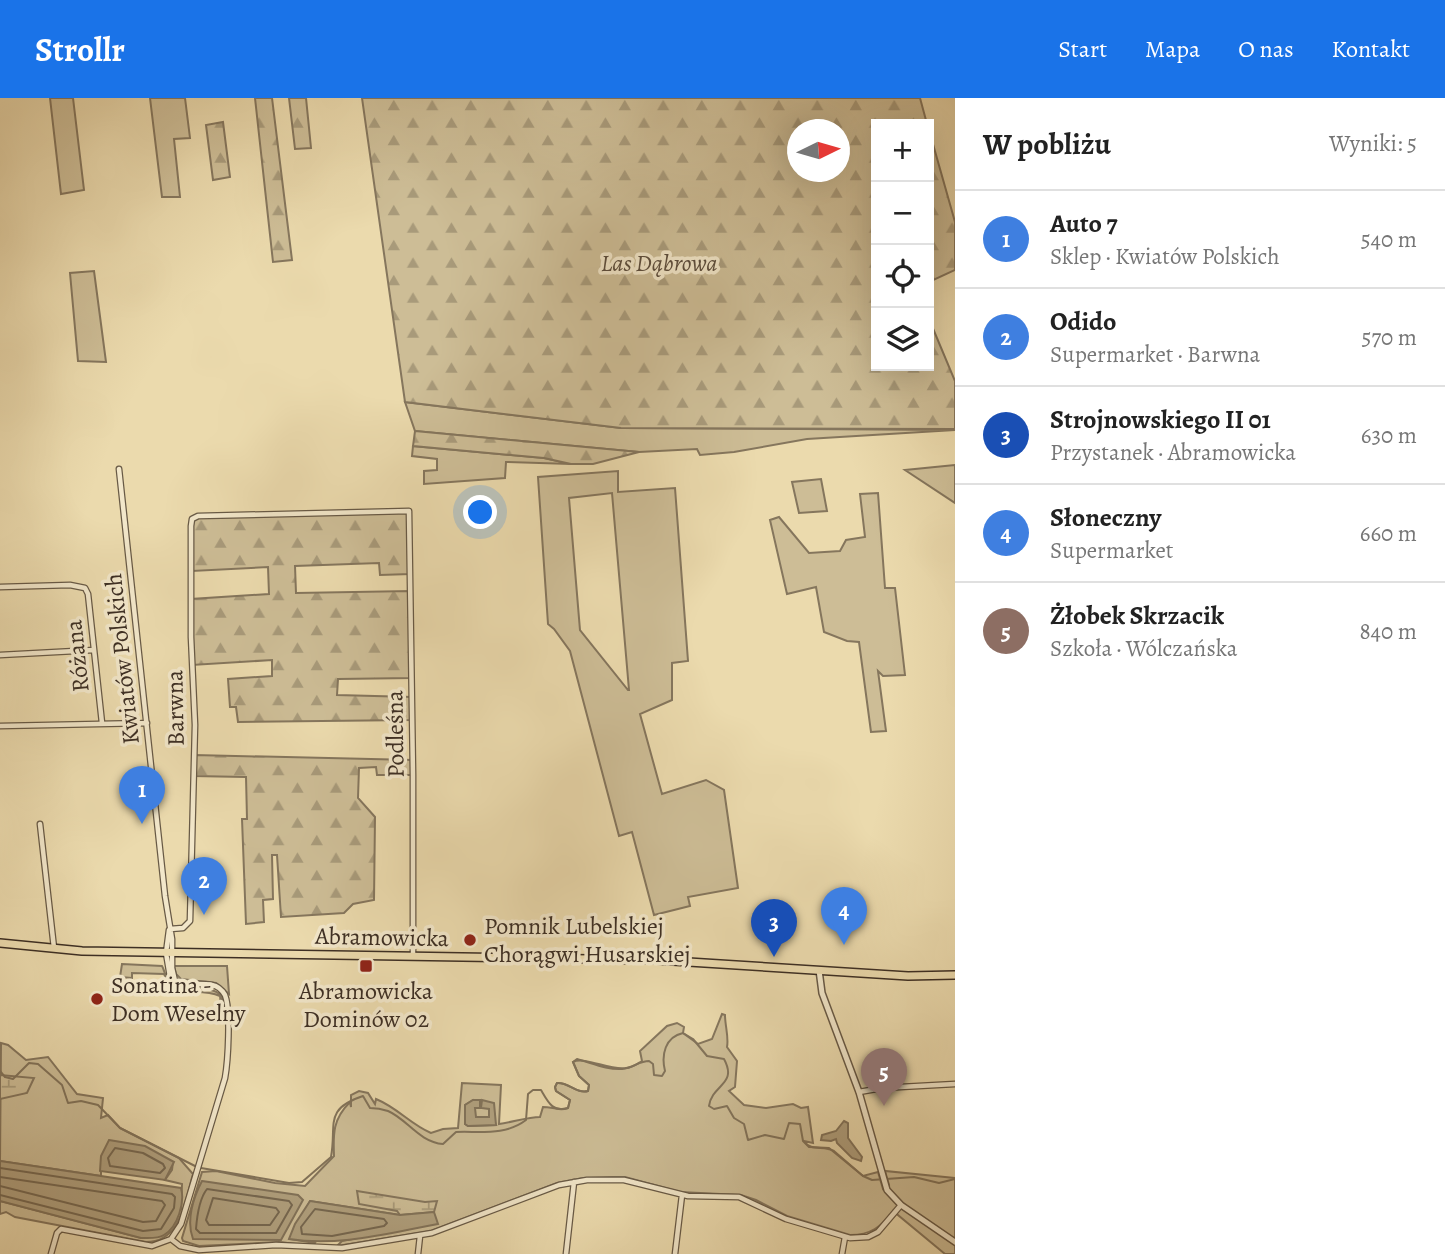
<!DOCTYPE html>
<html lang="pl">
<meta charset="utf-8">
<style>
body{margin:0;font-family:Alegreya,serif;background:#f2f2f2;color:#222}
.controls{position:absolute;right:21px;top:21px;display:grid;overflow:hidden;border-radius:0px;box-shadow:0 7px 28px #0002}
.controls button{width:63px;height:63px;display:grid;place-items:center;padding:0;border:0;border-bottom:2px solid #e0e0e0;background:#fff;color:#222;font:35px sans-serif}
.compass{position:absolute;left:787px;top:21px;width:63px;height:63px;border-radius:50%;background:#fff;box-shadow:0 7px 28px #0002;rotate:85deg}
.you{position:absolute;left:481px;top:415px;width:24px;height:24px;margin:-18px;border:5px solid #fff;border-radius:50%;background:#1a73e8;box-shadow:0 0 0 10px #1a73e833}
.badge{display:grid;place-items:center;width:46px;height:46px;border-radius:50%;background:#1a73e8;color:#fff;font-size:23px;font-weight:700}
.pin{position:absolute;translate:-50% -58px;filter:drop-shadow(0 2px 4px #0008)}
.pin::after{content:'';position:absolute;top:37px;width:24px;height:21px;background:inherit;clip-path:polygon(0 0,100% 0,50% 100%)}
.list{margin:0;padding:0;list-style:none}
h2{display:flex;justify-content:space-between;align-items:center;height:91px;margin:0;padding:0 28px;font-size:30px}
h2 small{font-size:23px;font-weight:400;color:#767676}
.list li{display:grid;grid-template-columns:46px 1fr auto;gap:21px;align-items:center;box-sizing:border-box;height:98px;padding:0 28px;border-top:2px solid #e0e0e0}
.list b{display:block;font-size:26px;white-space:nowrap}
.list p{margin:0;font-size:23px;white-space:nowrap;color:#767676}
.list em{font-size:23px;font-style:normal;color:#767676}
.icon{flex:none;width:38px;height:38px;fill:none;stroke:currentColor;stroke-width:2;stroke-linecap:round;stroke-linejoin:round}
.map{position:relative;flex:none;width:955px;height:1156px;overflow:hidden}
header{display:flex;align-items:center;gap:42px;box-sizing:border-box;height:98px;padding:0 35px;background:#1a73e8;color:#fff}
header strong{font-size:33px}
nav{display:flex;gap:38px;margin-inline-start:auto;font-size:24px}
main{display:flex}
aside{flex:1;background:#fff}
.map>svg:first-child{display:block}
.green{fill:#cdbd96;stroke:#85765d;stroke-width:2;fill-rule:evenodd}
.forest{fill:url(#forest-firs);stroke:#85765d;stroke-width:2;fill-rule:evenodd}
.wetland{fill:url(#wetland-marsh);stroke:#85765d;stroke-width:2}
.water{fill:#b0a07e;stroke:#82735a;stroke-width:2}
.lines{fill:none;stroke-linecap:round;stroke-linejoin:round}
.shore{stroke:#766851;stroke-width:2}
.stream{stroke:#82735a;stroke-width:2}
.minor-casing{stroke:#685a46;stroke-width:7}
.tertiary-casing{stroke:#685a46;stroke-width:8}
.primary-casing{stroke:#3d2f24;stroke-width:10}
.minor{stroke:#f2e7ca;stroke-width:4.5}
.tertiary{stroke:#f2e7ca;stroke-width:5}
.primary{stroke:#ebdaad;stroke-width:7}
.poi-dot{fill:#8f2418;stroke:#f2e7ca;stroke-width:2.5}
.labels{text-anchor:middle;stroke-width:7;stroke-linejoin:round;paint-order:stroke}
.park-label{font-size:24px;font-style:italic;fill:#5a4b3b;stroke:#f2e7ca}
.street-label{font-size:24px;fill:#3d2f24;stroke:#f2e7ca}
.poi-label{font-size:24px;fill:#3d2f24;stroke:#f2e7ca;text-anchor:start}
</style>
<header>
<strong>Strollr</strong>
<nav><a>Start</a><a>Mapa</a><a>O nas</a><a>Kontakt</a></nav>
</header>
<main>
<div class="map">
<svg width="955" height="1156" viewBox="0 0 955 1156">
<defs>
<pattern id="forest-firs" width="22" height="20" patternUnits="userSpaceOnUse" patternTransform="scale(1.75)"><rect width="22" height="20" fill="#cdbd96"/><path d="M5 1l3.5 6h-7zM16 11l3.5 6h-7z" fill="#a89a7a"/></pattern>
<pattern id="wetland-marsh" width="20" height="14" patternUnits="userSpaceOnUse" patternTransform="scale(1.75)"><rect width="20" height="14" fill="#cdbd96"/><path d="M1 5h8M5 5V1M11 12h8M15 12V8" fill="none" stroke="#a89a7a"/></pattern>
</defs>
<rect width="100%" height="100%" fill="#ebdaad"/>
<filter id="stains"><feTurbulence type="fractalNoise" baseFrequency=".00286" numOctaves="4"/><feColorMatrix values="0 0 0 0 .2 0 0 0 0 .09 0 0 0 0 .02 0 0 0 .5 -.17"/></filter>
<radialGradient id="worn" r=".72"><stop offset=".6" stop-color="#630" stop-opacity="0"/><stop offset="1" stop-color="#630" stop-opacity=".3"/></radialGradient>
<!-- green -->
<path class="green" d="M50,0H73L84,92L61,96Z
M150,0H185L190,40L174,41L180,99H162Z
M94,173L106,264L78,263L70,175Z
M405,304L621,330L955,332L807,341L734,354L700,357L697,351L639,354L415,333Z
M413,348L544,360L571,366L506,364L505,380L424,386V373L437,372V361L412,358Z
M955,367V405L905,372Z
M618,373V394L675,390L688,563L672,565V602L640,616L662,696L706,682L724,692L738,790L688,799L690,808L654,817L632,734L619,738L570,553L554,531L548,526L538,379ZM612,395L629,592H628L580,532L569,400Z
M821,381L827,413L799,415L792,384Z
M878,395L885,490H895L905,577L883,578L878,573L886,633L871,634L859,544L847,543L824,534L816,489L787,496L770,422L779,419L809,455L840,453L846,442L865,439L860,396Z
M122,866L162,868C164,871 165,878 168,882C181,899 208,883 222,898L223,925L220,898C196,888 176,903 164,876L132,875V880L120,879Z
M174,868H227L229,896L216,885L181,881L176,876Z
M722,916L725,917C725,928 729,939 727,949L737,963L735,989L729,993L744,1007L766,1010L793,1006L801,1010L808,1009L813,1045L804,1043C811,1054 823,1047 834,1053L863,1078L878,1074L883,1091L889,1087L885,1073L955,1080V1156H945L893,1113C881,1129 871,1137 850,1137L787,1118L756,1102L741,1097L680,1094L625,1079H612L583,1080L557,1085L431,1133L337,1148L342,1143L437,1125L400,1117L310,1103L290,1141L315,1145L313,1148L279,1144L199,1148L183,1143L182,1140L202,1074L216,1073L275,1085L305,1088L334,1058C333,1035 333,1021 350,1004L351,1009V997L359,993L368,995L375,1006L376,1001C398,1010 410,1026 431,1035L443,1031L458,1030L462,985L501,987L499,1026C513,1024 528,1019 540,1019L543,1009C552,1009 560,1013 568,1010L570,1002L556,993L555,989L557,985C569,984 576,996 588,993L589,987L579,978L573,964C585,958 610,973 626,970C632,970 637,966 642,963L640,953L667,928L677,925L684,929L683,935L698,946L712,941ZM473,1002L479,1010H475V1019H489V1010L496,1027L468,1028L465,1026V1007Z
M1,945L8,947L26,962L48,959L77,996L103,1000L101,1020L108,1017L120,1030L179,1060L193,1076C185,1103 181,1144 146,1144L15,1119L6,1114L0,1116V1103L141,1140L181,1111L182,1086L165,1082L172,1072L173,1064L101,1059V1078L0,1063Z"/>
<!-- forest -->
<path class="forest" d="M255,0H272L292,162L273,164Z
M289,0H306L311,50L295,51Z
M362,0H920L927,26H876V268H929V221L955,283V331L621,330L405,304ZM797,32H839V74H797Z
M223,24L230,79L213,82L206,27Z
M929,32L955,124V172L929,184Z
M415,333L639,354L593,366H571L544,360L413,348Z
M409,413L410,476L380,477L379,465L295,468L296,495L411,493L412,580L338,581L337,597L412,599V622L238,624L236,609H230L228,581L272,578V562L192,567L191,501L269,496L268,469L192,473V421L198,418Z
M194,657L413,662V677H377L376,669L359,670L358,700L375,719L374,802L353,806L344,815L281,819L277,757H272L273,801L263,802L264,824L246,826L242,721H247L246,679L193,678Z"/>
<!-- wetland -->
<path class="wetland" d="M0,977L34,980L27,995L0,1001Z
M357,1093L425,1104L437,1103L434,1114L400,1117L397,1113L359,1106Z"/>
<!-- water -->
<path class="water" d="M473,1002H480V1010H475L476,1019H489V1011L481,1010L482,1002L494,1005L496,1027L468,1028L465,1026V1007Z
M844,1023L848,1025V1040L862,1059L861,1063L852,1060L837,1045L836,1041L831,1043L821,1042L822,1037L836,1033Z
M109,1042L145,1048L174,1064L165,1082L100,1073L101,1058Z
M0,1063L181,1090C185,1104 178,1129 164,1137C158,1141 149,1140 141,1140L0,1103Z
M202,1083L298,1097L303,1102L281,1142L193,1141C186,1123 193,1100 202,1083Z
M310,1103L400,1117L434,1114L438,1126C388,1135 339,1149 289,1141L295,1126Z"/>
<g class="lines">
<!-- shore -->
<path class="shore" d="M115,1050L143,1055L163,1066L165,1070L160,1075L110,1068L108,1060Z
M0,1070L172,1096L175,1099L174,1110L161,1131L143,1133L0,1097
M0,1079L162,1103L165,1107L156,1123L143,1124L0,1088
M207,1091L289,1103L292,1107L276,1135H200L196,1131C197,1118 199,1101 207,1091Z
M213,1100L276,1110L279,1114L270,1127H209L206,1122Z
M315,1111L384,1121L387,1125L384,1128L332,1138L302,1136L301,1129Z"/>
<!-- stream -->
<path class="stream" d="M0,973L5,979L13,981L29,965L38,966L62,987L68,1005L81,1003L98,1007L120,1030L195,1068
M201,1070L289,1085L302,1084L331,1059C337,1027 323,1011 363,998L370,1010C376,1010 382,1011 388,1013C407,1021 419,1044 443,1046L456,1034C480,1033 505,1038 526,1022L528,996L533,992H541C548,1004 553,1015 568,1010L570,1002L556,993L555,989L557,985C569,984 576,996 588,993L589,987L579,978L573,964L577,961C592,965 607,972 622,971C633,970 639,963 649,963L653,966L654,977L662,978L665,973C661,957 665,939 683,935L693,941L707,958L724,961C738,987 712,986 709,1008L714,1011L727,1008L734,1020L744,1026L748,1042L765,1037L784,1041L789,1025L800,1026L803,1043L809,1049L829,1050L863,1078L872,1082L914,1079L939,1085L955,1081"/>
<!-- minor casing -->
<g class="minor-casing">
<path id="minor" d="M119,371L165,798L172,841V870L175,883
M0,489L70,487L85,490L88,496L102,625
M0,557L94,552
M0,628L147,625
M40,726L54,850
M170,831L183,830L190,823L195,627L191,539V428L192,421L198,418L409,413L413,677V858
M859,994L882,990L955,986
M171,1141L180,1148L199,1152L276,1147L342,1150L432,1135L559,1087L587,1082H624L688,1098L739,1099L786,1121L850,1140L868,1139L878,1134L901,1107
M51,1156L57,1135L61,1131L152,1148L171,1141L181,1126L225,980C228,963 231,913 225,897C222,892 218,888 212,887C196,884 184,890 170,879L166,855L169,832
M418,1156L420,1138
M566,1156L574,1084
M675,1156L682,1097
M842,1156L845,1139"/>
</g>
<!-- tertiary casing -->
<g class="tertiary-casing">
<path id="tertiary" d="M819,872L822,895L859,994L887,1092L901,1107L955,1144"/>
</g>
<!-- primary casing -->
<g class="primary-casing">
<path id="primary" d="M0,845L82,853L657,862L908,878L955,877"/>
</g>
<!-- minor -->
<use href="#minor" class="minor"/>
<!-- tertiary -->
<use href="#tertiary" class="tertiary"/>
<!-- primary -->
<use href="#primary" class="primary"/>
</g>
<!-- markers -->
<g class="poi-dot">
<circle cx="470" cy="842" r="7"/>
<rect x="359" y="861" width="14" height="14" rx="3.5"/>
<circle cx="97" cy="901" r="7"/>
</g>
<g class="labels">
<!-- park labels -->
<g class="park-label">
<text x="659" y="173">Las Dąbrowa</text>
</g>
<!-- street labels -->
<g class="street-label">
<text transform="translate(77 558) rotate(-96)" y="8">Różana</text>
<text transform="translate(122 561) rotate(-96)" y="8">Kwiatów Polskich</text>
<text transform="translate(175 610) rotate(-91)" y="8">Barwna</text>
<text transform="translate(395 636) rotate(-91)" y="8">Podleśna</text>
<text transform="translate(382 839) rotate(1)" y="8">Abramowicka</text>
</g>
<!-- poi labels -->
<g class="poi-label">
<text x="484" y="836">Pomnik Lubelskiej<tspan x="484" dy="28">Chorągwi Husarskiej</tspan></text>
<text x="111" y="895">Sonatina -<tspan x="111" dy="28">Dom Weselny</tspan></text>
<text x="366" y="901" text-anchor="middle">Abramowicka<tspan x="366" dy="28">Dominów 02</tspan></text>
</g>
</g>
<rect width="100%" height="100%" filter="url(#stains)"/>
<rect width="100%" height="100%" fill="url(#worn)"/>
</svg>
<div class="controls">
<button>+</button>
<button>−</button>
<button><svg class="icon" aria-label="locate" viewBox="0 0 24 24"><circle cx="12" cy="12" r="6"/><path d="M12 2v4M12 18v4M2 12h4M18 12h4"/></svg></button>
<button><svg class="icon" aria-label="layers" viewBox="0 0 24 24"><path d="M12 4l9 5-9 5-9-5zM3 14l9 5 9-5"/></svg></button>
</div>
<svg class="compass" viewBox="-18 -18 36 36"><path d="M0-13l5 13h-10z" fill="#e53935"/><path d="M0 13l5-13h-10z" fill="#767676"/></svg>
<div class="you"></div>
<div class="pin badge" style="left:142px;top:726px;background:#3f7fe0">1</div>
<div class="pin badge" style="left:204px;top:817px;background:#3f7fe0">2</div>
<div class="pin badge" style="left:774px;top:859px;background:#1a4fb4">3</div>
<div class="pin badge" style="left:844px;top:847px;background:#3f7fe0">4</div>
<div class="pin badge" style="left:884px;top:1008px;background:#8d6e63">5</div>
</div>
<aside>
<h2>W pobliżu<small>Wyniki: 5</small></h2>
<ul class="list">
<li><span class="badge" style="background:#3f7fe0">1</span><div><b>Auto 7</b><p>Sklep · Kwiatów Polskich</p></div><em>540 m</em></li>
<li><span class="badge" style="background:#3f7fe0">2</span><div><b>Odido</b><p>Supermarket · Barwna</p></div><em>570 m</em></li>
<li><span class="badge" style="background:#1a4fb4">3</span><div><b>Strojnowskiego II 01</b><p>Przystanek · Abramowicka</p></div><em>630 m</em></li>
<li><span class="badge" style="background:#3f7fe0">4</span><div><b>Słoneczny</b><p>Supermarket</p></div><em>660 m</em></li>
<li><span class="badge" style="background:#8d6e63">5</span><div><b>Żłobek Skrzacik</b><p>Szkoła · Wólczańska</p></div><em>840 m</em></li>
</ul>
</aside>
</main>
